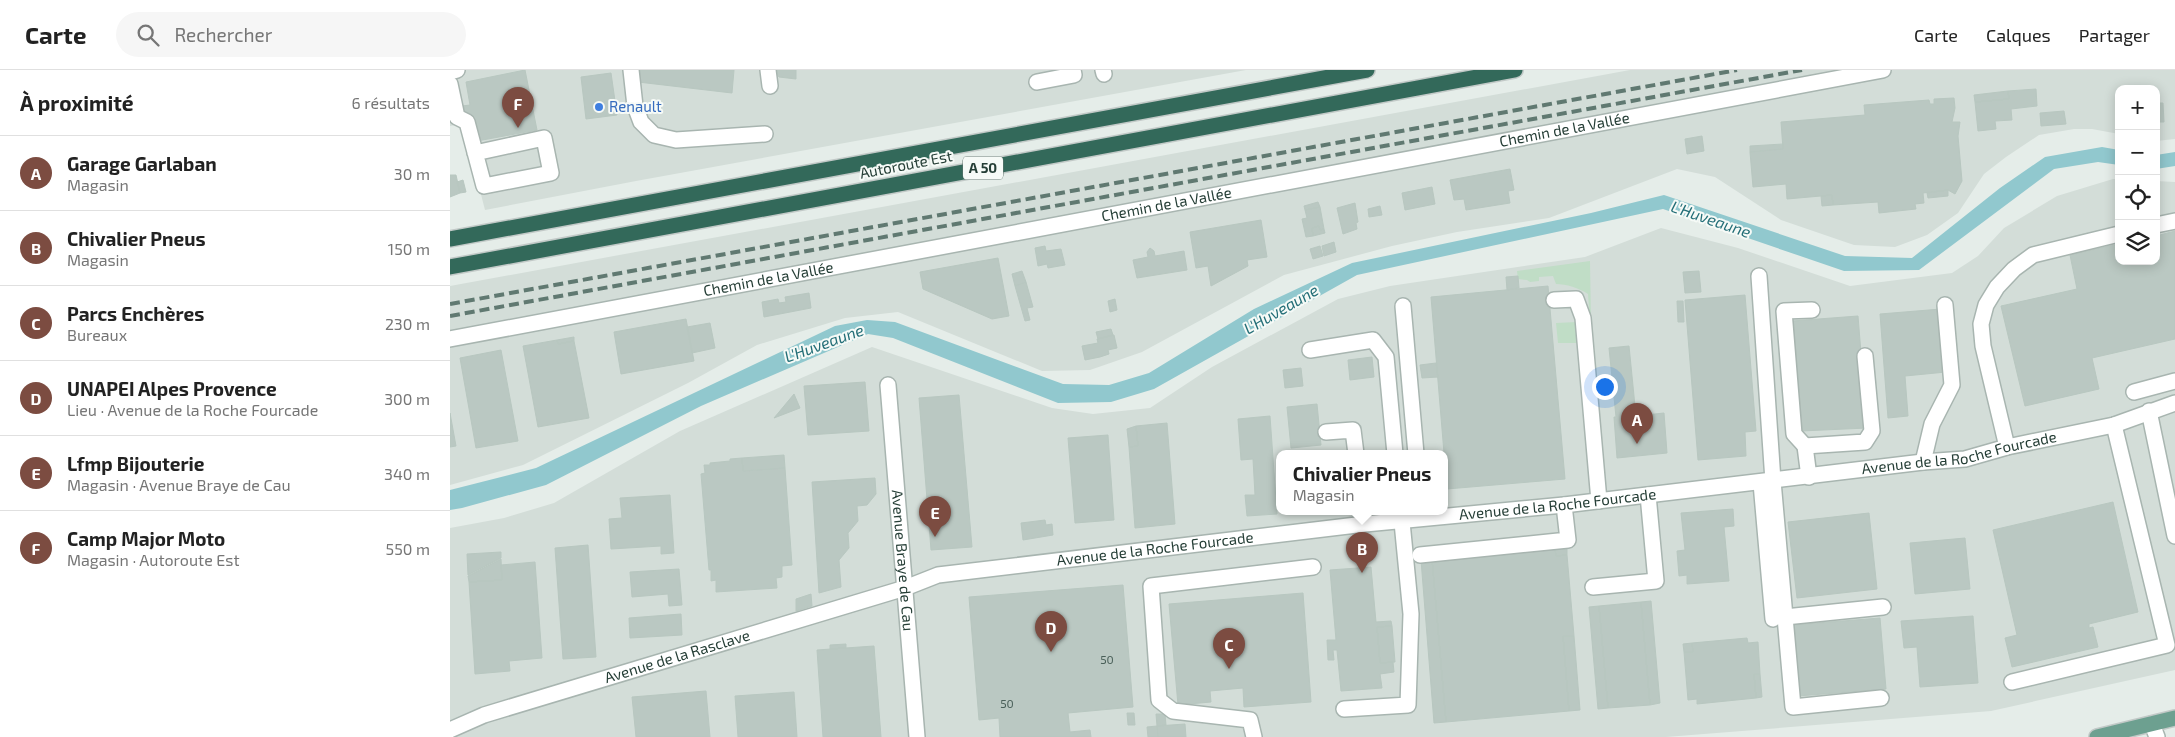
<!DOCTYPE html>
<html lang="fr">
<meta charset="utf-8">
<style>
body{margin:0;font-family:"Exo 2",sans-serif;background:#f6f6f6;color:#222}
.controls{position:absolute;right:15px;top:15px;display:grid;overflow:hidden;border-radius:10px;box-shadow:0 2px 12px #0003}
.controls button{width:45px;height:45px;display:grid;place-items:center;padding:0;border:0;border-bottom:1px solid #e0e0e0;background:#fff;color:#222;font:25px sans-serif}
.you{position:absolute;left:1154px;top:316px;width:18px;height:18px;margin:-12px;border:4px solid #fff;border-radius:50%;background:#1a73e8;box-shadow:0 0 0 8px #1a73e833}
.badge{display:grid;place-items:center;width:32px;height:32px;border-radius:50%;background:#7c4c41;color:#fff;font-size:16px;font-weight:700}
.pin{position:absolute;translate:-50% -41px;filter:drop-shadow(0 1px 2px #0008)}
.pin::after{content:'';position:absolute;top:26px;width:18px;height:15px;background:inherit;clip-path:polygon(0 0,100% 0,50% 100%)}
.popup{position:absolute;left:826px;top:380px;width:172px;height:65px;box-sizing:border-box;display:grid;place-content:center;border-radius:10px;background:#fff;filter:drop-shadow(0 1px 4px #0005);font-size:16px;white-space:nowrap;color:#767676}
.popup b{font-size:19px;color:#222}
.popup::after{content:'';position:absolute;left:50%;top:100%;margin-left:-10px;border:10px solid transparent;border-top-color:#fff}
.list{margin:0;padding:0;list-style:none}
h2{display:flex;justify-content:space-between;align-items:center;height:65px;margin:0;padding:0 20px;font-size:21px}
h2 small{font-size:16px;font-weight:400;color:#767676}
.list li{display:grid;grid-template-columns:32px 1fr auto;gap:15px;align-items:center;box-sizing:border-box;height:75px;padding:0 20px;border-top:1px solid #e0e0e0}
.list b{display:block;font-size:19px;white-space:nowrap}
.list p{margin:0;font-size:16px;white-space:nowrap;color:#767676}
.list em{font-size:16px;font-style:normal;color:#767676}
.icon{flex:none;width:28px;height:28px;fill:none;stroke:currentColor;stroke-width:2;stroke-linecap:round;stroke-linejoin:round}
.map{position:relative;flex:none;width:1725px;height:667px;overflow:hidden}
header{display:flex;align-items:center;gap:30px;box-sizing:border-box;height:70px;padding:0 25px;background:#fff;border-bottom:1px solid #e0e0e0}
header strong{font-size:24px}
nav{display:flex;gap:28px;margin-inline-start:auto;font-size:18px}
.search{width:350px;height:45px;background:#f6f6f6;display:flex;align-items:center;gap:12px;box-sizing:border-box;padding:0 18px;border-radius:28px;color:#767676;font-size:19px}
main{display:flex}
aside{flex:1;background:#fff}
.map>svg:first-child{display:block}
.built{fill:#d3ddd8;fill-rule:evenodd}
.green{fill:#c0ddc6}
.water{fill:#91c8ce}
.building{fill:#bac8c2;stroke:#b8c7c0}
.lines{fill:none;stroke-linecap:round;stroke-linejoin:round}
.minor-casing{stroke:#a8b5b0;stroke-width:18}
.major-casing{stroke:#c2c9c7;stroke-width:18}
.highway-casing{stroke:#c2c9c7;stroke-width:18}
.minor{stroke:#fff;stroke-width:15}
.major{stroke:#6da090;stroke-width:15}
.highway{stroke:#33695a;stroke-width:15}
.rail{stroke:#607971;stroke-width:4;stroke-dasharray:10 5;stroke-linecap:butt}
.shop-dot{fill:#3f7fe0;stroke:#f6faf7;stroke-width:2}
.labels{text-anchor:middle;stroke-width:4;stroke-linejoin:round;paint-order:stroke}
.number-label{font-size:12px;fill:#4a6059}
.shield{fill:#f6faf7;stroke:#647670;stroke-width:1}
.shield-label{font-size:14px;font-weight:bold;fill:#253e36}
.shop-label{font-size:15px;fill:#366cbe;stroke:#f6faf7;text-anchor:start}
.street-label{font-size:15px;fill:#253e36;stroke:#f6faf7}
.water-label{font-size:16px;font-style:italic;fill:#236e77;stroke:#f6faf7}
</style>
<header>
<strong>Carte</strong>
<div class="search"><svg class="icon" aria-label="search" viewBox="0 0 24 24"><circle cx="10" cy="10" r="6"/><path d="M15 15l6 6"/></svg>Rechercher</div>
<nav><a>Carte</a><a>Calques</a><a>Partager</a></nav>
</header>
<main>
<aside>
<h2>À proximité<small>6 résultats</small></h2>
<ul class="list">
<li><span class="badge">A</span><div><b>Garage Garlaban</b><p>Magasin</p></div><em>30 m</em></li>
<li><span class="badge">B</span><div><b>Chivalier Pneus</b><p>Magasin</p></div><em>150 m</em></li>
<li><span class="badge">C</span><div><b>Parcs Enchères</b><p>Bureaux</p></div><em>230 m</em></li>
<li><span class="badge">D</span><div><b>UNAPEI Alpes Provence</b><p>Lieu · Avenue de la Roche Fourcade</p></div><em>300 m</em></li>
<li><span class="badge">E</span><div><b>Lfmp Bijouterie</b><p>Magasin · Avenue Braye de Cau</p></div><em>340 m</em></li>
<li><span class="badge">F</span><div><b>Camp Major Moto</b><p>Magasin · Autoroute Est</p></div><em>550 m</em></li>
</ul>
</aside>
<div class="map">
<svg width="1725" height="667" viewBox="0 0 1725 667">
<rect width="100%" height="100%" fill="#e5ede9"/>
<!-- built -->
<path class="built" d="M0,0H796L186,111L35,140L13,54L0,56Z
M1180,0H1725V69L1706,71V19H1669V64L1642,59H1624L1589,65L1556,87L1534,104L1508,143L1477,165L1445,177L1404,175L1331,150L1265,107L1227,99L1099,148L1007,162L942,176L834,205L692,282L640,300L592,301L448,242L395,248L307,275L238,313L73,395L0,415V216Z
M1663,109H1669V191H1706V111L1725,112V600L1541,641L1216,667H0V458L54,448L104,433L230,361L422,277L602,338L643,344L700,338L762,297L888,229L940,216L1135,187L1211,158L1288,178L1400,216L1502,203L1528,186L1554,158L1607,126ZM830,384H994V442H830Z"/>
<!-- green -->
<path class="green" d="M1140,191L1141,253L1137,248L1139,239L1138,224C1129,218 1116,214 1106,214L1103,206L1089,207V211L1080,212L1077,210L1068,209L1067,201Z
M1127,252L1130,273H1108L1106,253Z"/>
<!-- water -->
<path class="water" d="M1652,77L1669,80V95L1648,92L1604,99L1469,200L1394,201L1213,139L907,205L704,319L661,332L608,333L443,268L418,264L251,336L96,415L12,438L0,440V420L86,398L385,256L417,250L445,252L613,314L659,315L699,303L804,239L902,193L1141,143L1214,125L1395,186L1462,188L1550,118L1595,87Z
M1725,82V96L1706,99V85Z"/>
<!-- building -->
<path class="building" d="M75,0L87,60L27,71L22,47H15L12,36L20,35L16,12Z
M190,0H284L282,23L188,12Z
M324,0H346V9L329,7Z
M161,3L167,45L136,49L131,7Z
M1586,19L1587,36L1561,39L1562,50L1545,51L1546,59L1528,61L1525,32L1559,29L1558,21Z
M1558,21L1559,29L1525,32L1524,25Z
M1504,28L1505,38L1502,52H1510L1508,66L1512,111L1505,124L1498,120L1473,123L1474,133L1465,134L1466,139L1429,143L1428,132L1383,135L1382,125L1337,129L1336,114L1303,117L1300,82L1333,79L1331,52L1415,45L1414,35L1479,30L1480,34H1484V29Z
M1706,33H1713L1714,52H1706Z
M1614,41L1616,54L1591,56L1590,43Z
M1252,66L1254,81L1237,84L1235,69Z
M1333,74V79L1300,82V76Z
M1060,99L1064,120L1058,121L1060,133L1016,140L1014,129L1004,130L1000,110Z
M0,105H6L10,123L0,127Z
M13,110L16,122L10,123L7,112Z
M982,117L985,134L955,140L952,123Z
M1498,120V126L1478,128L1477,123Z
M1382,125L1383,135L1372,136L1371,126Z
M868,132L870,137L855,140L854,136Z
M905,133L908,152L906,153L907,159L893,164L887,138Z
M930,136L932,145L919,147L918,139Z
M870,137L874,159L870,160L869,156L862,158L863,166L856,167L852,149L857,148L855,140Z
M811,150L817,187L797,190L798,196L761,216L758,196L746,198L740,162Z
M869,156L870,160L874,159L875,163L863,166L862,158Z
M1725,161V269L1642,288L1649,319L1575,336L1551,236L1627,219L1620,185L1669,174V191H1706V166Z
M884,172L886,182L874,186L872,176Z
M595,176L596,181L611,179L615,195L598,198L597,194L588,196L585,178Z
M870,176L873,186L863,189L860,179Z
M700,178L704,181L705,186L734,181L737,200L687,208L683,190L698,187L697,182Z
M548,188L559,246L542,249L473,219L470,202Z
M572,201L576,212L565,216L562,204Z
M1249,201L1251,222L1235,223L1233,202Z
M1068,206L1069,218L1057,220L1056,207Z
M576,212L583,237L577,238L580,250L575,251L565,216Z
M1098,216L1115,409L997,419L981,227Z
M359,223L361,238L314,247L312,232L328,229L329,233L336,232L335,227Z
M1295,225L1306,361L1295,362L1296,386L1248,390L1235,230Z
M665,229L667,240L660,242L658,231Z
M1227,231H1233L1234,252H1228Z
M1491,239L1496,302L1455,306L1458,346L1438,348L1430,244Z
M1408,246L1417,358L1351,361L1342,251Z
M236,249L244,291L171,304L164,262Z
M260,253L265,278L242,283L237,257Z
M661,259L663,265L648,269L646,262Z
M664,265L667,278L658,280L659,284L650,287L635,290L632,276L648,273L647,269Z
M124,267V271L108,274L107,270Z
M107,270L108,274L124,271L139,348L88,357L73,276Z
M1179,276L1186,346L1214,343L1217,383L1167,388L1164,347H1166L1159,278Z
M51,280L68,371L26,378L10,288Z
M922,287L924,307L900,310L898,290Z
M986,293L988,307L972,308L970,295Z
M851,298L853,316L835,318L833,300Z
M415,312L419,361L358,365L354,316Z
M344,324L350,338L324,348Z
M509,325L522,477L481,480L469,328Z
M867,334L871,375L841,378L837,337Z
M0,343L6,376L0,377Z
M820,346L827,444L797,446L795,425H805L803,389L791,390L788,349Z
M717,353L725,454L685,458L679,377L688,376L686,356Z
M686,356L688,376L679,377L677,359Z
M658,365L664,450L625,453L618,368Z
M334,385L335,398L293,401L292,388Z
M292,388L293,401L335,398L342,495L332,496V507L326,508L327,518L266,522V510L261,511V500H259L251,404L255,403L254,395H260V393L280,391V389Z
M425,408L426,424L417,435L407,436L408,451L398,463L399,478L389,490L391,517L369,523L362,412Z
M220,425L224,483L211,484V476L161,479L159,449L172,448L170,428Z
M1663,432L1688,542L1639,554V558L1643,557L1648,577L1562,597L1555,568L1567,565L1543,460Z
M1283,439L1284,456L1274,457L1279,511L1237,514V505L1229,506L1227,481L1235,480L1231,443Z
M1419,443L1427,519L1347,528L1338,452Z
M595,450L596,455L602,454L603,465L573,470L571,453Z
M1515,468L1520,519L1465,524L1460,473Z
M138,475L146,587L113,589L105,478Z
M1117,478V485L1106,486L1105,479Z
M1105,479L1106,486L1117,485L1124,566H1113L1119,641L996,652L982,489Z
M51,482V488L18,505L17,484Z
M51,489L52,510L19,512L18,506Z
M982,489L996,652L984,653L971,490Z
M85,492L92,588L59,591L60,601L25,604L19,512L52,510L51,495Z
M921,497L926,552L941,551L942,556L927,557L930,593L943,592L944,602L930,604L932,618L891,621L887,580H883L884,590H878L877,570H886L880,500Z
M229,499L232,535L219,536L218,524L182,527L180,502Z
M673,515L683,637L618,643L620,662L640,660L641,667H550L549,648L529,650L519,527Z
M853,523L861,632L794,637L793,618L760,621L761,632L728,635L719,534Z
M361,524L362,536L346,541V529Z
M1201,531L1210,633L1200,635L1191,532Z
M1191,532L1200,635L1158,638L1149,536Z
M1149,536L1158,638L1148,639L1139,537Z
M231,544L232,565L180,568L179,548Z
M1523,546L1528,613L1470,617L1467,577L1454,578L1451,551Z
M1430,548L1436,619L1348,626L1343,555Z
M942,556L945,592L930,593L927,557Z
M1113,566H1124L1130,640L1119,641Z
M1297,568L1298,573L1308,572L1310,604H1304L1306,628L1247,634V629L1238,630L1234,582H1243L1242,573Z
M1242,573L1243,582H1234L1233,574Z
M396,574V578L380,579V575Z
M424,576L431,667H373L367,580Z
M1304,604H1310L1312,627L1306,628Z
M256,621L260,667H186L182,627Z
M344,622L347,667H288L285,626Z
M677,643H684L685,655H678Z
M706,644H715L716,655L707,656Z
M735,654L736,667H708L707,656Z
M707,656L708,667H698L697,657Z"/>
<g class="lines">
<!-- minor casing -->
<g class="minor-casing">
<g id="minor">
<path d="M181,0L185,36L191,52L204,65L226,70L315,64"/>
<path d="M318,0L320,16"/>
<path d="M653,0L654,4"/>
<path d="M0,2L7,0"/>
<path d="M587,12L624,5L623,0"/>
<path d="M0,14L7,47L17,52L34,116L101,103L94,68L25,83"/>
<path d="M1706,155L1725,151"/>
<path d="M1309,206L1323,411L1335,547L1433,537"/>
<path d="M1104,230L1126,229L1133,248L1149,431"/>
<path d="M953,236L966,384"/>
<path id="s1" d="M0,269L1433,0"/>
<path d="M860,280L923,270L936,287L945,384"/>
<path id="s2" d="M438,315L467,667"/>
<path d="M1684,322L1725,311"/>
<path d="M1699,341L1725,466"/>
<path d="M876,362L903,360L906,384"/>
<path d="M1355,376L1344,364L1334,241L1362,240"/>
<path d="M1557,377L1533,276L1531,254L1536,235L1547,217L1564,199L1583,185L1669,164"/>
<path d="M1473,392L1482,354L1502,315L1495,235"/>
<path d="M1359,407L1355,376L1415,372L1422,361L1415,286"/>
<path d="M1311,413L1323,549"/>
<path d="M970,485L1118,470L1114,435"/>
<path d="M1143,517L1206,511L1198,425"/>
<path d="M1335,547L1343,637L1431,628"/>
<path d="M1562,612L1717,575L1664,355"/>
<path d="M894,639L958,635L961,544L951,442"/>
<path d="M1702,654L1707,667"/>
<path id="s3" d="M0,660L34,645L455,518L488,505L915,454L1114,435L1473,392L1515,389L1557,377L1664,355L1725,333"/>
<path d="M804,667L800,650L723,641L709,630L701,516L863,497"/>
</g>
</g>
<!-- major casing -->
<g class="major-casing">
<path id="major" d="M1647,667L1725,648"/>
</g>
<!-- highway casing -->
<g class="highway-casing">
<path id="highway" d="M0,169L917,0
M0,197L1065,0"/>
</g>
<!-- minor -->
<use href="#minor" class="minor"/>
<!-- major -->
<use href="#major" class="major"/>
<!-- highway -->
<use href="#highway" class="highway"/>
<!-- rail -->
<path class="rail" d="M0,234L1287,0
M0,246L1352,0"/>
</g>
<!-- markers -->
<circle class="shop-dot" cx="149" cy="37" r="5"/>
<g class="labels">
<!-- number labels -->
<g class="number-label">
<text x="657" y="594">50</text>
<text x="557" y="638">50</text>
</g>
<!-- shield labels -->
<rect class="shield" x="513" y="86.5" width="40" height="23" rx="4"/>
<g class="shield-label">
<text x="533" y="103">A 50</text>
</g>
<!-- shop labels -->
<g class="shop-label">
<text x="159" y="42">Renault</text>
</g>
<!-- street labels -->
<g class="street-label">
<text dy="5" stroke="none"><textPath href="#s1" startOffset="1134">Chemin de la Vallée</textPath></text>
<text transform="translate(456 95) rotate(-11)" y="5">Autoroute Est</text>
<text dy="5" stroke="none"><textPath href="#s1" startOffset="729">Chemin de la Vallée</textPath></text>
<text dy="5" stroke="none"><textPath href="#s1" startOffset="324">Chemin de la Vallée</textPath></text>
<text dy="5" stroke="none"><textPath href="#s3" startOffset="1541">Avenue de la Roche Fourcade</textPath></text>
<text dy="5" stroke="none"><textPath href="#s3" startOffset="1136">Avenue de la Roche Fourcade</textPath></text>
<text dy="5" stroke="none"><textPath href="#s3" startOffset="731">Avenue de la Roche Fourcade</textPath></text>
<text dy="5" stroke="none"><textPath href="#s2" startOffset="176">Avenue Braye de Cau</textPath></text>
<text dy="5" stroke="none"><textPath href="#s3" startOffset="239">Avenue de la Rasclave</textPath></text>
</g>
<!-- water labels -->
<g class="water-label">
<text transform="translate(1261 149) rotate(19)" y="6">L'Huveaune</text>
<text transform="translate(831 239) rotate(-30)" y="6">L'Huveaune</text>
<text transform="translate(374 273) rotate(-20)" y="6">L'Huveaune</text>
</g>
</g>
</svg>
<div class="controls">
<button>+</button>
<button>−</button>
<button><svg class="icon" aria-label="locate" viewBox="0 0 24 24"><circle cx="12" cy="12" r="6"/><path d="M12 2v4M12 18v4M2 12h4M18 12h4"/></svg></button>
<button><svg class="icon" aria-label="layers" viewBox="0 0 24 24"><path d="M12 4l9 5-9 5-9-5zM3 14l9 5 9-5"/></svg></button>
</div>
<div class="you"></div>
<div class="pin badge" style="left:1187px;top:374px">A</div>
<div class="pin badge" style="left:912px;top:503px">B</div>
<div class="popup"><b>Chivalier Pneus</b>Magasin</div>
<div class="pin badge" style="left:779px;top:599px">C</div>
<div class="pin badge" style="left:601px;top:582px">D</div>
<div class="pin badge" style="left:485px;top:467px">E</div>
<div class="pin badge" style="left:68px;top:58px">F</div>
</div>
</main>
